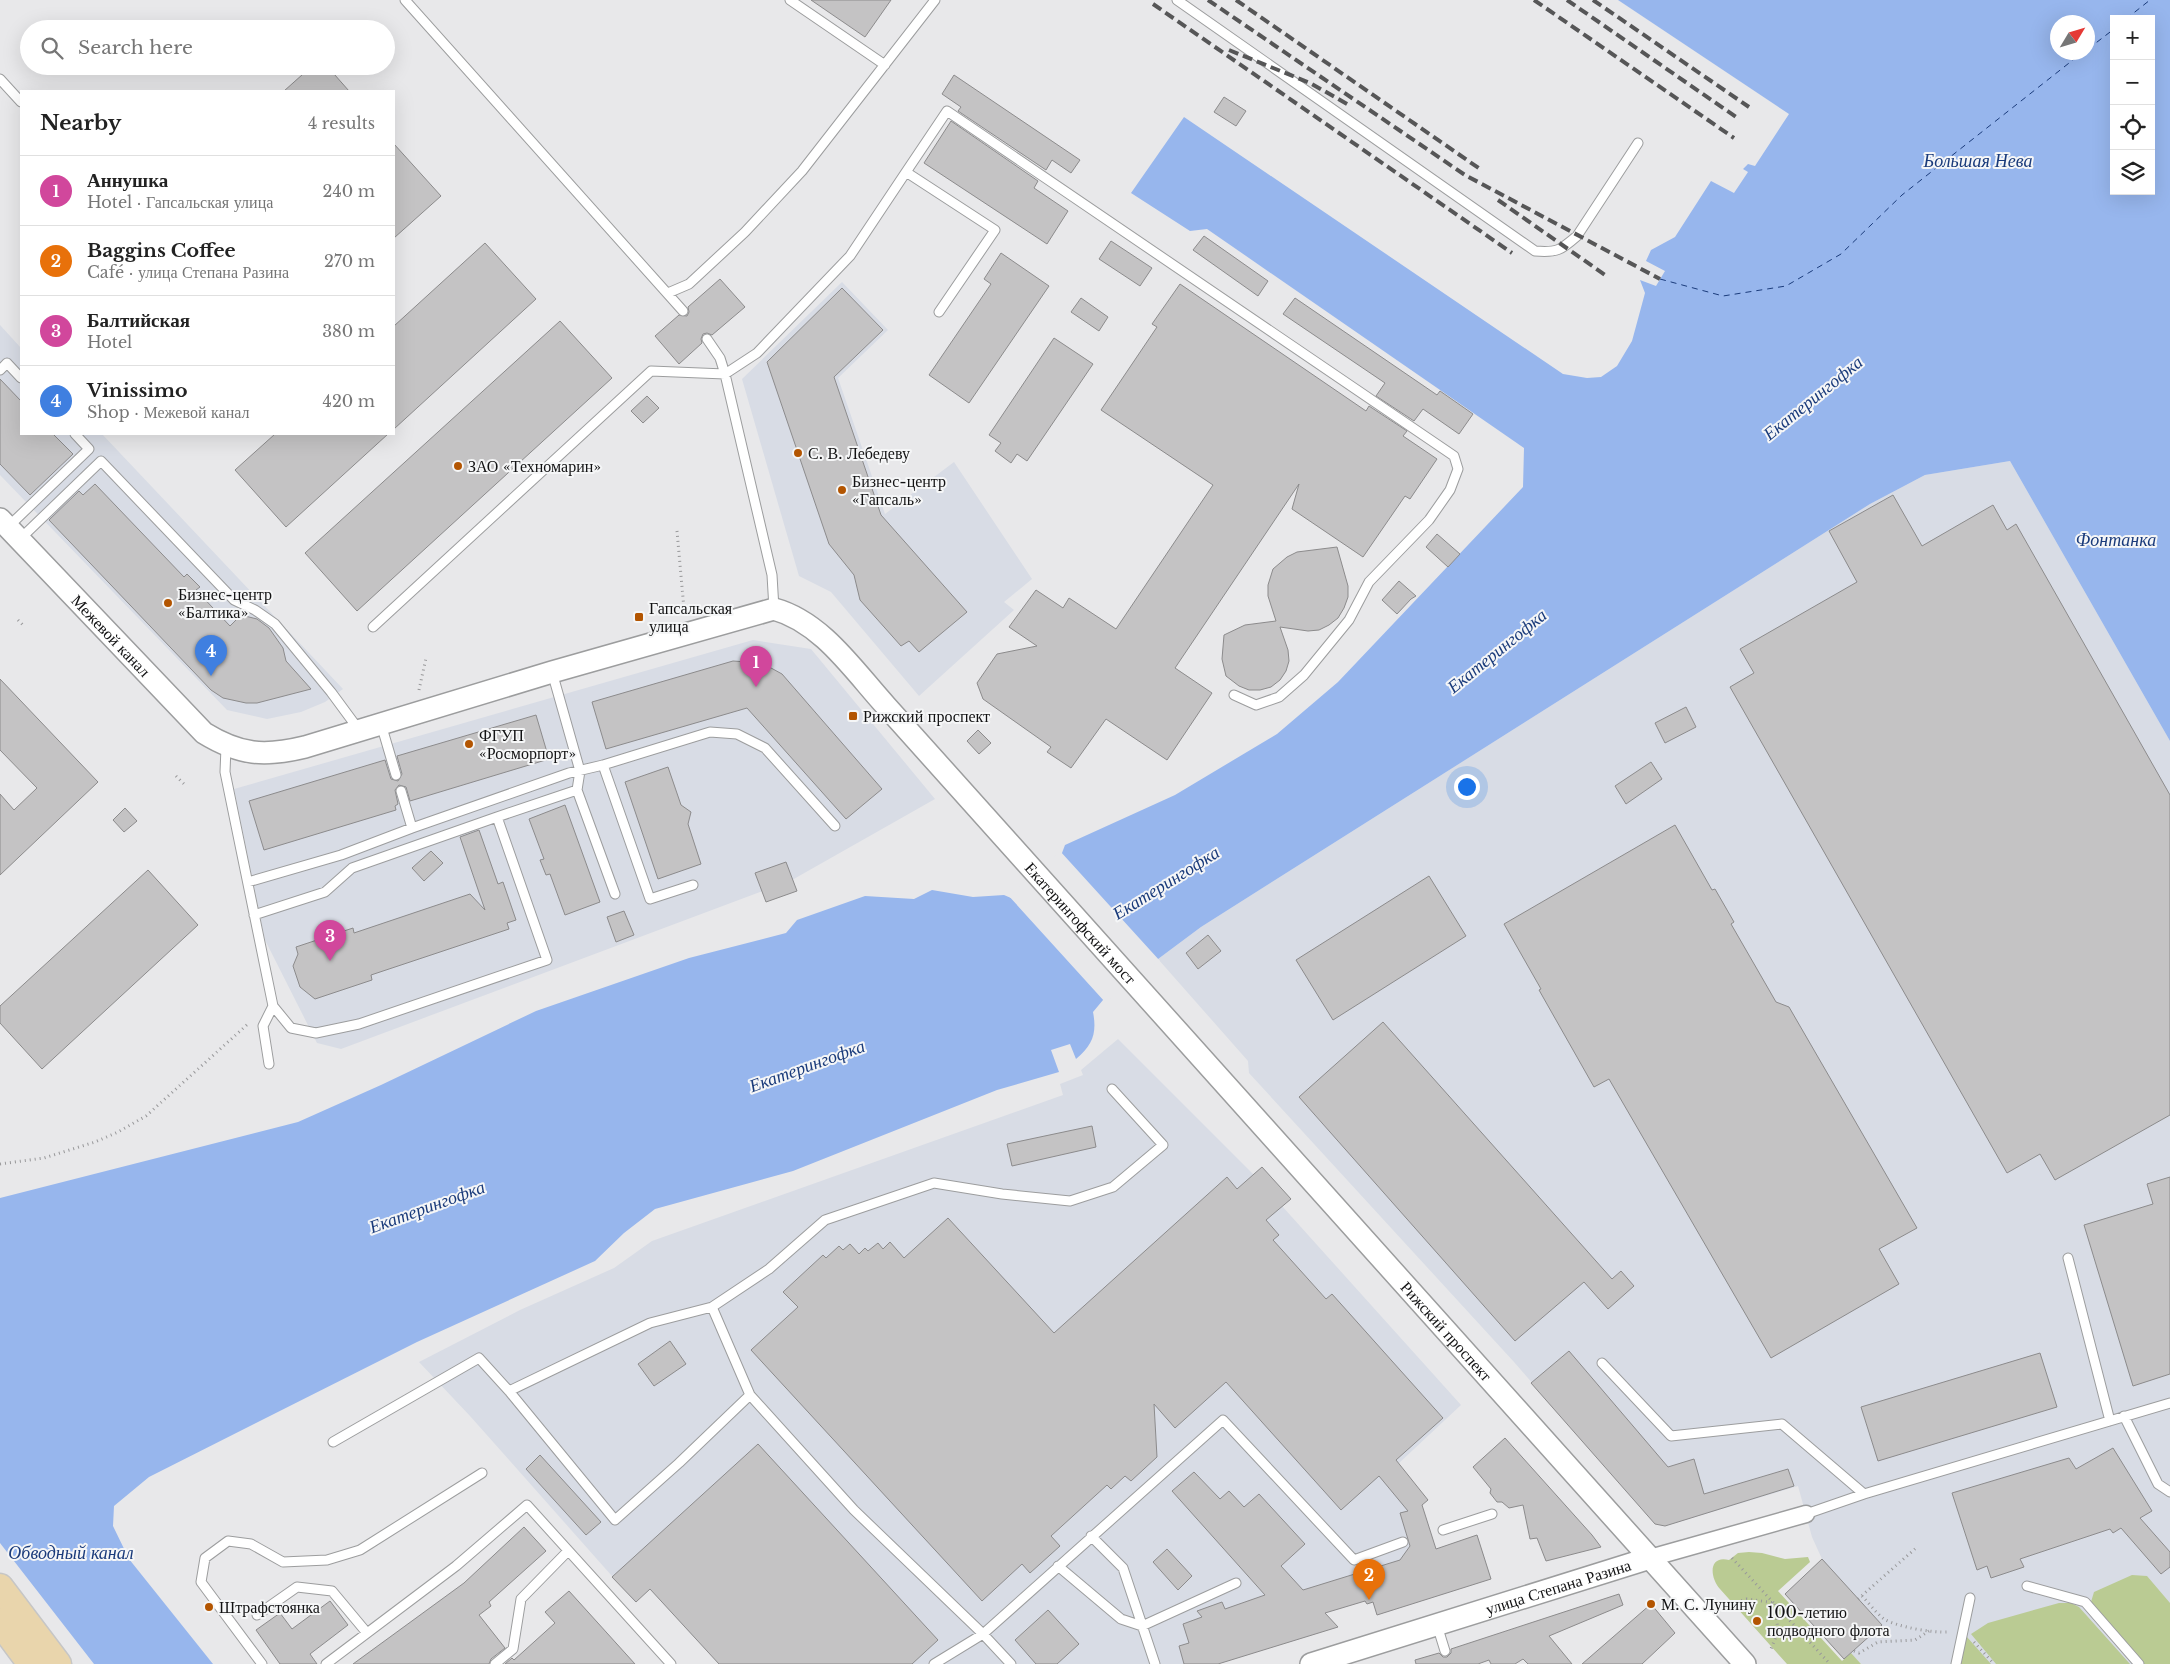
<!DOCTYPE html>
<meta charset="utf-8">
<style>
body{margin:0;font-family:"Libre Baskerville",serif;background:#f2f2f2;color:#222}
.controls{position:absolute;right:15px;top:15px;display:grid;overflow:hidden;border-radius:0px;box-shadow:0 5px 20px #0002}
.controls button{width:45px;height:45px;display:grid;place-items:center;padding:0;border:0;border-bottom:1px solid #e0e0e0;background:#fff;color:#222;font:25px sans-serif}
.compass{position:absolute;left:2050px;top:15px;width:45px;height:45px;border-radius:50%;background:#fff;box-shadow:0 5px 20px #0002;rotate:52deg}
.you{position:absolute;left:1466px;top:786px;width:18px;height:18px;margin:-12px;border:4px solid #fff;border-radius:50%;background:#1a73e8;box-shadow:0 0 0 8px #1a73e833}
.badge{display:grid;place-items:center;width:32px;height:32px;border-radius:50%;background:#db2777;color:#fff;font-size:16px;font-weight:700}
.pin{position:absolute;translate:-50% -41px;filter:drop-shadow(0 1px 2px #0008)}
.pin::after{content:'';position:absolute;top:26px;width:18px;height:15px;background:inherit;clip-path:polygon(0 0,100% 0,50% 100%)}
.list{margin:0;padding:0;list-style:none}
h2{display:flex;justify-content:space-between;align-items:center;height:65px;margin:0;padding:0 20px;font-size:21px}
h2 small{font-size:16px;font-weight:400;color:#767676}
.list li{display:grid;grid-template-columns:32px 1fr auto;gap:15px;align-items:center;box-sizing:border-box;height:70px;padding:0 20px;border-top:1px solid #e0e0e0}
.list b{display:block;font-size:19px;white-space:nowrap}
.list p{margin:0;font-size:16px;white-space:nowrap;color:#767676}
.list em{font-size:16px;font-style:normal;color:#767676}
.icon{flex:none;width:28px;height:28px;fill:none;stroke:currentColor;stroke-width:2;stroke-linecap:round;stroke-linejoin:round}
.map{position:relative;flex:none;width:2170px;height:1664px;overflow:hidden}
.search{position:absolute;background:#fff;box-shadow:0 5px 20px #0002;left:20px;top:20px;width:375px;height:55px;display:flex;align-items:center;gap:12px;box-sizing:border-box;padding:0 18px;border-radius:28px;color:#767676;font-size:19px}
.panel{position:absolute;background:#fff;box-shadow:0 5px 20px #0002;left:20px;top:90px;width:375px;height:345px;border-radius:0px}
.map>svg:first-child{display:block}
.built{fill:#d8dce5}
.green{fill:#bacb93}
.water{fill:#97b6ed;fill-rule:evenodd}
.pier{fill:#e8e8ea}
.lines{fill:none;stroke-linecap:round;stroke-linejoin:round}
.ferry{stroke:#1a3b7b;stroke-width:1;stroke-dasharray:6 5;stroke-linecap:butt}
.building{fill:#c4c3c4;stroke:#8c8b8c}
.service-casing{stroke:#9c9d9e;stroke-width:11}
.minor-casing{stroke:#9c9d9e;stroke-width:19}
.tertiary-casing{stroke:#9c9d9e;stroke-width:24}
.primary-casing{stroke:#c6c6c6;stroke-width:29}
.path{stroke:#98989a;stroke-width:3;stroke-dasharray:1 4;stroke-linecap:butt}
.service{stroke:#fff;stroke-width:9}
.minor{stroke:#fff;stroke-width:16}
.tertiary{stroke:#fff;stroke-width:21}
.primary{stroke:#e9d5ac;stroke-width:26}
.rail{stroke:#565657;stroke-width:4;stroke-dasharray:10 5;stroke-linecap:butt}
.poi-dot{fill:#b35501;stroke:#f5f6f7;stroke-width:2}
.labels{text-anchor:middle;stroke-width:4;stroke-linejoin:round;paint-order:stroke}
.poi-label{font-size:16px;fill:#121213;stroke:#f5f6f7;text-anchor:start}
.street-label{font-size:16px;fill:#121213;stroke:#f5f6f7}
.water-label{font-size:18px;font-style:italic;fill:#1a3b7b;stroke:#f5f6f7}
</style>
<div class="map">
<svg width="2170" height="1664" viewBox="0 0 2170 1664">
<rect width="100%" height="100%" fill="#e8e8ea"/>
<!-- built -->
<path class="built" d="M842,282L888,330L838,378L885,514L954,462L1032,579L1004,602L1014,610L919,696L831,592L799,576L742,379Z
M0,325L21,348V434H102L343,689L325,702L301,712L267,719L227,710L0,475Z
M2010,461L2170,741V1664H1861L1851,1654L1844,1659L1785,1594L1822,1559L1812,1537L1798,1486L1665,1526L1655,1524L1514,1362L1249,1073L1248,1061L1158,959L1201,927L1870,504L1925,475Z
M753,640L811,649L935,799L792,880L341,1049L317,1043L265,940L234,789Z
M1118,1039L1253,1174L1262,1167L1291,1199L1282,1206L1461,1405L1398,1464L1419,1507L1436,1549L1477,1535L1491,1579L1377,1615L1373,1602L1367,1604L1365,1601L1325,1613L1338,1627L1218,1664H719L650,1589L635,1602L470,1416L419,1362L520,1310L614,1268L652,1241L1063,1095L1060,1084L1083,1075L1081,1070Z"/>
<!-- green -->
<path class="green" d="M1749,1552L1762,1553L1785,1559L1808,1557L1810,1562L1778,1591L1842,1661L1851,1653L1861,1664H1787L1720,1589C1709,1576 1709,1555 1729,1560L1738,1553Z
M2132,1575L2147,1576L2170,1603V1664H2144L2091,1602L2094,1592Z
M2059,1603H2071L2079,1607L2130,1664H1996L1971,1634L1988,1623Z
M1967,1637L1991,1664H1960L1964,1641Z"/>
<!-- water -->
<path class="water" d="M1618,0H2170V741L2010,461L1925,475L1870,504L1201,927L1103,1000L1093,1012C1097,1033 1093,1045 1076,1059L1070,1044L1051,1050L1059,1072L997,1090L793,1171L655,1209L624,1233L595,1261L417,1342L149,1477L114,1506L113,1526L129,1559L213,1664H94L0,1543V1198L298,1122L381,1085L536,1011L689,958L786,933L797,920L865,896L914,899L932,890L973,897L1004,895L1011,898L1062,853L1065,845L1175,795L1277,734L1338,682L1523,487L1524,448L1207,229L1190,231L1131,193L1184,117L1563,374L1587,378L1601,377L1617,366L1632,341L1645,293L1640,280L1656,286L1665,271L1646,261L1651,250L1675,237L1711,181L1734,193L1748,172L1743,169L1748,164L1755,166L1789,114ZM2114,19H2151V191H2114ZM2058,22H2088V52H2058Z"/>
<!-- pier -->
<path class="pier" d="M1060,851L1160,961L1105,1002L1007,894L1010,895Z"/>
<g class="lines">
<!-- ferry -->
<path class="ferry" d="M2126,19L2150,0
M2088,49L2114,29
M1660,279L1723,296L1786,286L1841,254L1902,195L2083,52"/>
</g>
<!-- building -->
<path class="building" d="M811,0H891L865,37Z
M312,66H327L349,91H284Z
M954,75L1080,160L1071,173L1052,160L1046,170L958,111L961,107L942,94Z
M1224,97L1246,111L1236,126L1214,112Z
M951,121L1038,181L1034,188L1068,211L1047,244L924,163Z
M394,144L441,196L394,238Z
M1204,236L1268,281L1258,296L1193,250Z
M1111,241L1152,268L1140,286L1099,259Z
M485,243L536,299L394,429V326Z
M1001,253L1049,286L969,403L929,375L991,284L984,279Z
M720,279L745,307L712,335L707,333L703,334L701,339L702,343L679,364L655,336L679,315L687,316L689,312L688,307Z
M1180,284L1366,411L1369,406L1407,431L1403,436L1437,459L1410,499L1405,496L1363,557L1292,509L1299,484L1175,668L1212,693L1167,760L1106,719L1071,768L1047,752L1051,747L983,699L977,683L997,654L1037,646L1009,627L1036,590L1063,608L1069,598L1116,629L1213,485L1101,410L1157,327L1152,324Z
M842,288L883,330L834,377L881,515L967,612L919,652L909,641L901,646L860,600L854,575L829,544L767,362Z
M1081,298L1108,317L1099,331L1071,312Z
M1295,298L1437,395L1440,391L1473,414L1459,434L1423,409L1414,421L1376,396L1385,383L1283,314Z
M560,321L612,378L357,611L305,553Z
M1054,338L1093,364L1027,461L1017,454L1011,463L995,451L1001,443L989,435Z
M0,379L21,401V434H53L73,454L30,495L0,464Z
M647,396L659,408L643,423L631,411Z
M275,434H388L286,527L235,470Z
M95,484L184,577L187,574L200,587L196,590L230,626L241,615L257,619L269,628L283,648L286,661L311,689L257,703H246L223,698L211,690L49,520L79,491L83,495Z
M1893,495L1922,546L1993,505L2007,530L2016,524L2170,795V1115L2055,1180L2040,1154L2007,1173L1730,687L1754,673L1740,649L1857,582L1829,531Z
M1437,534L1460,554L1448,567L1426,547Z
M1337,547L1348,586V597L1344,608L1338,618L1329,625L1319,630L1308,631L1280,627L1288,650L1289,661L1286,671L1280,680L1271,687L1260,690H1249L1239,686L1226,676L1222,659L1224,635L1245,625L1276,621L1268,596V585L1273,569L1287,557L1297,552Z
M1399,581L1416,596L1411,599L1397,614L1382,600Z
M733,661L762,663L782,674L882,789L846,819L747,708L606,749L592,702Z
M0,679L98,782L0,875V794L14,810L37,788L0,750Z
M1686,707L1696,727L1665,743L1655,723Z
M536,715L549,759L410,801L406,787L399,785L395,790L398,804L395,806L396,810L264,850L249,801L385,760L391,779L398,781L402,774L397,756Z
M978,730L991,743L979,754L967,741Z
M1651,762L1662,779L1626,804L1615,786Z
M668,767L681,805L691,812L688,824L701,864L658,879L625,782Z
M565,805L600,902L565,915L550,874L546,875L540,860L544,859L529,819Z
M125,808L137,821L124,832L113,820Z
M1675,825L1712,890L1715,889L1734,922L1731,924L1776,1002L1789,1007L1917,1228L1879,1249L1899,1284L1771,1358L1609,1079L1594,1087L1539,990L1541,989L1504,924Z
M479,830L498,884L503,882L516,920L507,923L509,929L371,975L372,980L315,999L300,987L293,966L298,954L296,947L353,928L354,933L470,894L485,910L460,837Z
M431,851L443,863L424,881L412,868Z
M786,862L797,891L766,902L755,873Z
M148,870L198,925L42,1069L0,1023V1006Z
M1429,876L1466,936L1333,1020L1296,960Z
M624,911L634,935L616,942L607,917Z
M1208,935L1221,951L1198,969L1186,953Z
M1383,1022L1612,1279L1621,1271L1634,1286L1608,1309L1584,1282L1515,1341L1299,1097Z
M1092,1126L1096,1147L1012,1166L1007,1144Z
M1262,1167L1291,1199L1266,1220L1279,1235L1273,1240L1326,1299L1332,1294L1443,1418L1396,1460L1428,1500L1422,1505L1436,1549L1477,1535L1491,1579L1377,1615L1373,1602L1367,1604L1365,1601L1325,1613L1338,1627L1218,1664H1184L1179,1646L1189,1643L1183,1624L1202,1617L1197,1611L1222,1602L1225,1609L1265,1595L1172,1491L1194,1472L1220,1499L1229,1491L1244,1507L1259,1494L1305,1544L1281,1566L1303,1590L1400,1560L1410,1546L1400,1513L1408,1511L1379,1476L1341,1510L1226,1382L1175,1428L1154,1404L1157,1457L1131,1481L1125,1476L1111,1489L1107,1485L1051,1536L1060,1546L1030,1573L1022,1564L982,1601L751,1350L798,1307L783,1292L823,1255L826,1258L839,1246L843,1250L850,1244L859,1254L865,1248L868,1251L878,1243L883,1249L890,1242L904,1258L948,1218L1054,1333L1227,1177L1237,1189Z
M2170,1177V1374L2133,1386L2084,1225L2153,1204L2147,1184Z
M670,1341L686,1364L654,1386L638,1364Z
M1569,1351L1668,1467L1694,1459L1704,1494L1788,1469L1794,1486L1665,1526L1655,1524L1531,1383Z
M2040,1353L2057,1407L1878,1461L1861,1407Z
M1505,1438L1592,1535L1601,1547L1546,1561L1537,1538L1530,1539L1523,1505L1509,1508L1502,1502H1497L1490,1493L1491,1489L1473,1467Z
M758,1444L938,1640L912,1664H719L650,1589L636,1602L612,1577Z
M2113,1448L2152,1511L2140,1518L2170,1552V1567L2161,1574L2121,1528L2113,1533L2110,1529L2020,1559L2024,1567L1991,1578L1987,1566L1977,1570L1952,1493L2069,1458L2076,1469Z
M540,1455L601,1522L586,1535L526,1469Z
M524,1527L546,1551L489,1602L491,1606L479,1615L505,1648L491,1659L489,1664H353L464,1583Z
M1167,1549L1192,1576L1178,1590L1153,1562Z
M1822,1559L1882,1625L1844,1659L1785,1594Z
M569,1591L635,1664H505L512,1658L514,1660L555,1623L545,1612Z
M1619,1594L1623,1605L1549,1636L1572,1664H1528L1523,1659L1515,1664H1491L1489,1660L1478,1664H1416L1415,1660L1439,1653L1443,1657H1447L1451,1653V1649Z
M330,1601L348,1625L310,1654L317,1664H280L256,1630L280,1613L292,1629Z
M1651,1604L1675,1633L1642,1664H1582Z
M1048,1610L1079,1644L1057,1664H1036L1015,1640Z"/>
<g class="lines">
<!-- service casing -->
<g class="service-casing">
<path id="service" d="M405,0L683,311
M790,0L885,65
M1177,0L1535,251C1557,253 1561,250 1577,236L1638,143
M0,79L21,102
M906,172L947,111L1454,456L1458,469L1450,490L1429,520L1369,582L1349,620L1304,675L1279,697L1256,705L1234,695
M668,293L689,284L745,232L802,171L935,0
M707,339L720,358L725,374L772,575L774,609
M0,370L7,363L21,378
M8,527L89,449L75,434
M20,539L101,461L234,600L255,610L275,624L331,692L359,730
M373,627L651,371L725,374L757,353L850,256L906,172L995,230L939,312
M552,672L580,771L577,790L615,894
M381,724L396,775
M226,747L225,772L273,1006L291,1028L316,1033L359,1024L547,960L497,817L577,790
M603,765L650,899L693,885
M401,791L412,828
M248,882L341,855L412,828L569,773L603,765L710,732L737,734L765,748L835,826
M254,915L325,892L352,868L497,817
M269,1064L263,1026L273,1006
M2068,1258L2110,1421
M1602,1363L1671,1436L1782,1424L1864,1494
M509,1391L650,1323L712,1307
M2124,1416L2158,1484L2170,1492
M333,1442L479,1358L509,1391L615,1520L679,1463L750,1395
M1806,1514L1864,1494L2170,1403
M1443,1530L1492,1514
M1091,1536L1123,1568L1155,1664
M1058,1566L1121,1619L1142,1626L1236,1583
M2027,1586L2085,1602L2139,1664
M257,1615L297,1587L332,1591L367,1633
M1437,1625L1445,1651
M262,1664L201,1582L205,1558L228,1541L251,1544L283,1562L327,1560L360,1550L482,1473
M326,1664L456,1566L527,1505L671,1664
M495,1664L513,1649L521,1599L568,1551
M934,1664L983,1634L1223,1420L1354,1560L1403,1542
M1011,1664L983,1634L854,1510L750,1395L712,1307L769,1269L825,1220L934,1183L1002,1194L1070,1201L1113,1187L1163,1145L1112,1089
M1956,1664L1970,1598"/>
</g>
<!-- minor casing -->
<g class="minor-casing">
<path id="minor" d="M1650,1558L1806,1514"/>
</g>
<!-- tertiary casing -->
<g class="tertiary-casing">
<g id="tertiary">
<path id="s1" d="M0,519L204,733C240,755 264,757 305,747L552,672L774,609C822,622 854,671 886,706L1745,1664"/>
<path id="s2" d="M1311,1664L1650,1558"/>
</g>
</g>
<!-- primary casing -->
<g class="primary-casing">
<path id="primary" d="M0,1587L58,1664
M0,1622L31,1664"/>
</g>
<!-- path -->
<path class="path" d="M677,531L684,609
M18,620L24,626
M419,690L426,658
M176,776L186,786
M0,1164L44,1158L95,1142L118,1132L146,1116L249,1023
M1732,1558L1830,1664
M1862,1596C1869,1603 1876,1613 1884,1619C1897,1627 1933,1633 1948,1632
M1858,1599L1916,1548
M1727,1605L1747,1599L1775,1603L1778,1632L1770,1651
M1974,1642L1994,1664
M1854,1651L1859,1653L1878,1642L1915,1640L1929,1631"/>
<!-- service -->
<use href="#service" class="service"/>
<!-- minor -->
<use href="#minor" class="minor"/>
<!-- tertiary -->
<use href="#tertiary" class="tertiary"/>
<!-- primary -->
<use href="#primary" class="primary"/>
<!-- rail -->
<path class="rail" d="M1208,0L1465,175L1660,279
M1236,0L1480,169
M1534,0L1734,138
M1567,0L1739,119
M1593,0L1749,107
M1153,4L1512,253
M1229,50L1310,83L1349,105
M1498,200L1608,277"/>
</g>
<!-- markers -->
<g class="poi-dot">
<circle cx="798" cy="453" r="5"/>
<circle cx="458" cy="466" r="5"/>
<circle cx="842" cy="490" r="5"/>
<circle cx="168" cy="603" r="5"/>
<rect x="634" y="612" width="10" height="10" rx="2.5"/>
<rect x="848" y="711" width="10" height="10" rx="2.5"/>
<circle cx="469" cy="744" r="5"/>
<circle cx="1651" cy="1604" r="5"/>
<circle cx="209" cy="1607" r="5"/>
<circle cx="1757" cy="1621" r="5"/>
</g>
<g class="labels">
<!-- poi labels -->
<g class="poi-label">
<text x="808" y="459">С. В. Лебедеву</text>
<text x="468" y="472">ЗАО «Техномарин»</text>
<text x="852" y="487">Бизнес-центр<tspan x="852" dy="18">«Гапсаль»</tspan></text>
<text x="178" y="600">Бизнес-центр<tspan x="178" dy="18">«Балтика»</tspan></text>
<text x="649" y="614">Гапсальская<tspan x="649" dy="18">улица</tspan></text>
<text x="863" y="722">Рижский проспект</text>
<text x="479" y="741">ФГУП<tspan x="479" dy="18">«Росморпорт»</tspan></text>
<text x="1661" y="1610">М. С. Лунину</text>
<text x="219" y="1613">Штрафстоянка</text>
<text x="1767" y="1618">100-летию<tspan x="1767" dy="18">подводного флота</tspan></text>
</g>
<!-- street labels -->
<g class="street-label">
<text dy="6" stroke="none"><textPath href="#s1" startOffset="161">Межевой канал</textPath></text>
<text dy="6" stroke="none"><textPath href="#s1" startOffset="1332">Екатерингофский мост</textPath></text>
<text dy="6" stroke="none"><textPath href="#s1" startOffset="1880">Рижский проспект</textPath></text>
<text dy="6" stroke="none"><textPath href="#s2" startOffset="259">улица Степана Разина</textPath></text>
</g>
<!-- water labels -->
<g class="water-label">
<text x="1978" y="167">Большая Нева</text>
<text transform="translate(1813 398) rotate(-39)" y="6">Екатерингофка</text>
<text x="2116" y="546">Фонтанка</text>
<text transform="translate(1497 651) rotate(-39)" y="6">Екатерингофка</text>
<text transform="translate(1166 883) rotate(-32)" y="6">Екатерингофка</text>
<text transform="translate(807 1066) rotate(-20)" y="6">Екатерингофка</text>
<text transform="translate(427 1207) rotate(-20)" y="6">Екатерингофка</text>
<text x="71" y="1559">Обводный канал</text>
</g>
</g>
</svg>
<div class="controls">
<button>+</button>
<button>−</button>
<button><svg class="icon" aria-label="locate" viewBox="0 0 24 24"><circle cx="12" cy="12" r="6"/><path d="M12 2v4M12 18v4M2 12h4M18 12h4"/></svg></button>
<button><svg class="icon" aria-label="layers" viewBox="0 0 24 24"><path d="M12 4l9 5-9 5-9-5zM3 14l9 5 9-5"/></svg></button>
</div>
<svg class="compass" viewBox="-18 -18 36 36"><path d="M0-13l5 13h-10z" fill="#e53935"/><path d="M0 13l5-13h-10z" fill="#767676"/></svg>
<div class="you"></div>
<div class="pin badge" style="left:756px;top:687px;background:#d1479c">1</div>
<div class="pin badge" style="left:1369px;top:1600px;background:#e8710a">2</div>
<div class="pin badge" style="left:330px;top:961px;background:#d1479c">3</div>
<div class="pin badge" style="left:211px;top:676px;background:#3f7fe0">4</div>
<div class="search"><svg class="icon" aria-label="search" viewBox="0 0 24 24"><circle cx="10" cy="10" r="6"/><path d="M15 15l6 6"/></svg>Search here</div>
<section class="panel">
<h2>Nearby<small>4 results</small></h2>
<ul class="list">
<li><span class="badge" style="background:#d1479c">1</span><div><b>Аннушка</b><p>Hotel · Гапсальская улица</p></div><em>240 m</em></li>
<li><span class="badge" style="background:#e8710a">2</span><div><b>Baggins Coffee</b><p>Café · улица Степана Разина</p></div><em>270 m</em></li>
<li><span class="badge" style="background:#d1479c">3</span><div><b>Балтийская</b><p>Hotel</p></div><em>380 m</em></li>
<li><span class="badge" style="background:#3f7fe0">4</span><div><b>Vinissimo</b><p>Shop · Межевой канал</p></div><em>420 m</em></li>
</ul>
</section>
</div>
